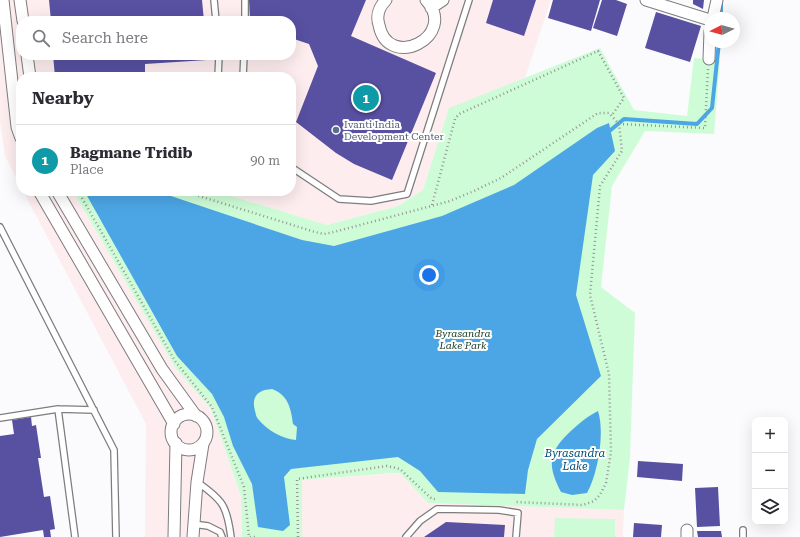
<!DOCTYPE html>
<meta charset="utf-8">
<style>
body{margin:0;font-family:"Roboto Serif",serif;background:#f7f7f7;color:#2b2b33}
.controls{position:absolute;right:12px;bottom:12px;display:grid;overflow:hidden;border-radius:8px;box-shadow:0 4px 16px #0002}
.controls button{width:36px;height:36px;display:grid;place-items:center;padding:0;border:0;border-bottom:1px solid #e1e1e2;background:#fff;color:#2b2b33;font:20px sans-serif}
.compass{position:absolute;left:704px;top:12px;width:36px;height:36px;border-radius:50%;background:#fff;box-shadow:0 4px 16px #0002;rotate:265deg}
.you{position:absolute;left:429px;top:275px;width:14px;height:14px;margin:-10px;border:3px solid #fff;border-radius:50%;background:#1a73e8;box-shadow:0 0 0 6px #1a73e833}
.badge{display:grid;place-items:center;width:26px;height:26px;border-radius:50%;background:#d93025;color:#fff;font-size:13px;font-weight:700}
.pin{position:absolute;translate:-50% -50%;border:2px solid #fff;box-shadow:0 1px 4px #0006}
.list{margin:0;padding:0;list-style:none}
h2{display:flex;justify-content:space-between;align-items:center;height:52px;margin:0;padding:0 16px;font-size:17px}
h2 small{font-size:13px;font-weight:400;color:#7c7c81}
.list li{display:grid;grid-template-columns:26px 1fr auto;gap:12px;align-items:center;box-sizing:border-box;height:72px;padding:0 16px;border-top:1px solid #e1e1e2}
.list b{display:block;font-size:15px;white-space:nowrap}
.list p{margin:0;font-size:13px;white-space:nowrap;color:#7c7c81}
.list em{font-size:13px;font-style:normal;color:#7c7c81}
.icon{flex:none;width:22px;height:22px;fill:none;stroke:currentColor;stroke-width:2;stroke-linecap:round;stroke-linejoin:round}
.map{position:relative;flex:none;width:800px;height:537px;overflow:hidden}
.search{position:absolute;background:#fff;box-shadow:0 4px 16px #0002;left:16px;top:16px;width:280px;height:44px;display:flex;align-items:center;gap:10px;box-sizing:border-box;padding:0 14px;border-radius:16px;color:#7c7c81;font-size:15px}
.panel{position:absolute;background:#fff;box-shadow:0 4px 16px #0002;left:16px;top:72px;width:280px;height:124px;border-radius:16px}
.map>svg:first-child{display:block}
.commercial{fill:#fdedef;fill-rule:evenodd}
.green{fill:#cefcd7}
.water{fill:#4ca6e5;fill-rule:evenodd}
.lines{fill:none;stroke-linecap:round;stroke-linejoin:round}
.stream{stroke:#4ca6e5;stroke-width:4}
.building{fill:#5850a1}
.service-casing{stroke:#7d7d7e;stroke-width:8}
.minor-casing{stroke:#7d7d7e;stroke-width:13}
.path{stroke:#959596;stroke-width:2.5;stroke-dasharray:1 3;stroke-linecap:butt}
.service{stroke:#fff;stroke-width:5.5}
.minor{stroke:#fff;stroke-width:11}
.service-dot{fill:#5c6f8a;stroke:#fff;stroke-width:1.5}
.labels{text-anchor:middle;stroke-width:4;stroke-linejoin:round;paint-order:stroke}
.service-label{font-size:10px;fill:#4e5e75;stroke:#fff;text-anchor:start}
.park-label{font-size:10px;font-style:italic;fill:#13381e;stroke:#fff}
.water-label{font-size:11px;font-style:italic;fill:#004a73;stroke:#fff}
</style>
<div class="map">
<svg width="800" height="537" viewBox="0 0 800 537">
<rect width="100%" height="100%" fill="#fbfbfd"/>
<!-- commercial -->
<path class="commercial" d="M0,0H551L525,78L449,109L423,190L398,206L326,225L216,191H291V77H21V187L5,156L0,121ZM21,21H291V55H21Z
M23,191H73L175,366L211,409L241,496L242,537H145L146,424Z
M400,473L428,503L624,510L623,537H302V480Z"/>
<!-- green -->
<path class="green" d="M600,48L634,110L687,116L694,58L720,60L714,134L645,131L612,186L601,287L635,313L630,457L624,510L428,503L400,473H394L302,480V537H242L241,496L211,409L175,367L73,191H215L327,225L398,206L423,190L449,108Z
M555,518L615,519V537H554Z"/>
<!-- water -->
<path class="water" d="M609,123L615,151L593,175L576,295L601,376L537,439L528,470L525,494L438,492L420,471L398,457L291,469L284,477L290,525L283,531L258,527L252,484L233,446L224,417L212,394L177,356L86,194V191H156L302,240L334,246L442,216L514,185L597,128ZM272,389C288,395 291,408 293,424L297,427L296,440C282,439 267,430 258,419C256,417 256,414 255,411C251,396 258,390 272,389Z
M598,411C605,433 598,473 587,493L572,495L561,492C546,463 549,451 573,429C581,422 588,416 598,411Z"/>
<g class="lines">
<!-- stream -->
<path class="stream" d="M721,18V2
M607,133L624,119L697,124L712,108L719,42"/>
</g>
<!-- building -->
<path class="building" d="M49,0H202L204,21H51Z
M249,0H366L351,36L436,73L392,180L354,164L336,153L296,122L318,66L309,44L291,38V21H250Z
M493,0H536L524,36L486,23Z
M553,0H600L591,31L548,18Z
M602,0H616L627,4L617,36L593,28Z
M693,0H704L703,9L693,4Z
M656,12L701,26L690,62L645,48Z
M53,55H206L207,60L145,64V77H55Z
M31,417L32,426L36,425L41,458H38L44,497L50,496L55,529L50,530L51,537H44L43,530L0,537V436L14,434L12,420Z
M638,461L683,464L682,481L637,477Z
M718,487L720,526L697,527L695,488Z
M446,522L505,525L504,537H424Z
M634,523L662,525L661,537H633Z
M697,531H721L722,537H698Z"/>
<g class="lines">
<!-- service casing -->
<g class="service-casing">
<path id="service" d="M214,0L216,21
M245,21V0
M218,77L219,55
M243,77L244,55
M291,167L339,199L371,201L407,194L469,0
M0,227L114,450L116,537
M58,409L75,537
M0,418L58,409L94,410
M197,482C223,500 227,506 231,537
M193,524L208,526L220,532L222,537
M406,537L420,521L437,509L499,510L518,513L516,537
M743,537V530"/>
</g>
<!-- minor casing -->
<g class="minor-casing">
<path id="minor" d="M3,0L17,127L21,138
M20,0L23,21
M386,0C379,7 376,16 379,25C388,72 459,36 426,0
M646,0L710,20
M431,8L443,0
M713,18L717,0
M27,55L30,77
M709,59L710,31
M39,191L174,424
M57,191L162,369L196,416
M171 432a18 18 0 1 1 36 0a18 18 0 1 1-36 0Z
M687,530V537
M174,537L176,443
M193,537L197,482L203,444"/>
</g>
<!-- path -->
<path class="path" d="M619,124L705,128L708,69
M78,191L175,361L212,407L244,487L249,537H257
M183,191L315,232L324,234L334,232L450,201L474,191L501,178L598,113H609L619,124L622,151L600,186L590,295L609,374L611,452L606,483L600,495L594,501L583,505L516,502
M432,205L455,119L459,114L598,51L624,98L612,115
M298,537L297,479L387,466L400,469L432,499H437"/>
<!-- service -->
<use href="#service" class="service"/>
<!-- minor -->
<use href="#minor" class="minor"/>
</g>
<!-- markers -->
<circle class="service-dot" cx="336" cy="130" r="4"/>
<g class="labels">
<!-- service labels -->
<g class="service-label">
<text x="344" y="128">Ivanti India<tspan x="344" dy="12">Development Center</tspan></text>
</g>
<!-- park labels -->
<g class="park-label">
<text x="463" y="337">Byrasandra<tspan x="463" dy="12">Lake Park</tspan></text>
</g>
<!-- water labels -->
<g class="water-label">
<text x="575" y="457">Byrasandra<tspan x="575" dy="13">Lake</tspan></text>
</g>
</g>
</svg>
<div class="controls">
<button>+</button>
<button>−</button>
<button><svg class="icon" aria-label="layers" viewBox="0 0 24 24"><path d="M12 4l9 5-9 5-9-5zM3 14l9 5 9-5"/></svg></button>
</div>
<svg class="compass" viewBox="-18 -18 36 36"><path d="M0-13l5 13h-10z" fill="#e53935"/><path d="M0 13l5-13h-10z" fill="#7c7c81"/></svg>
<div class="you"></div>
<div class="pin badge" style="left:366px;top:98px;background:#0f9aa8">1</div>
<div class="search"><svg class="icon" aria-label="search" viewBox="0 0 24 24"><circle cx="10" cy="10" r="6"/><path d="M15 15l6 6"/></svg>Search here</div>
<section class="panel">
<h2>Nearby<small></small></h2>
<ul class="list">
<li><span class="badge" style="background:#0f9aa8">1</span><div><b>Bagmane Tridib</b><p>Place</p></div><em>90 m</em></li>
</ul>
</section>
</div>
